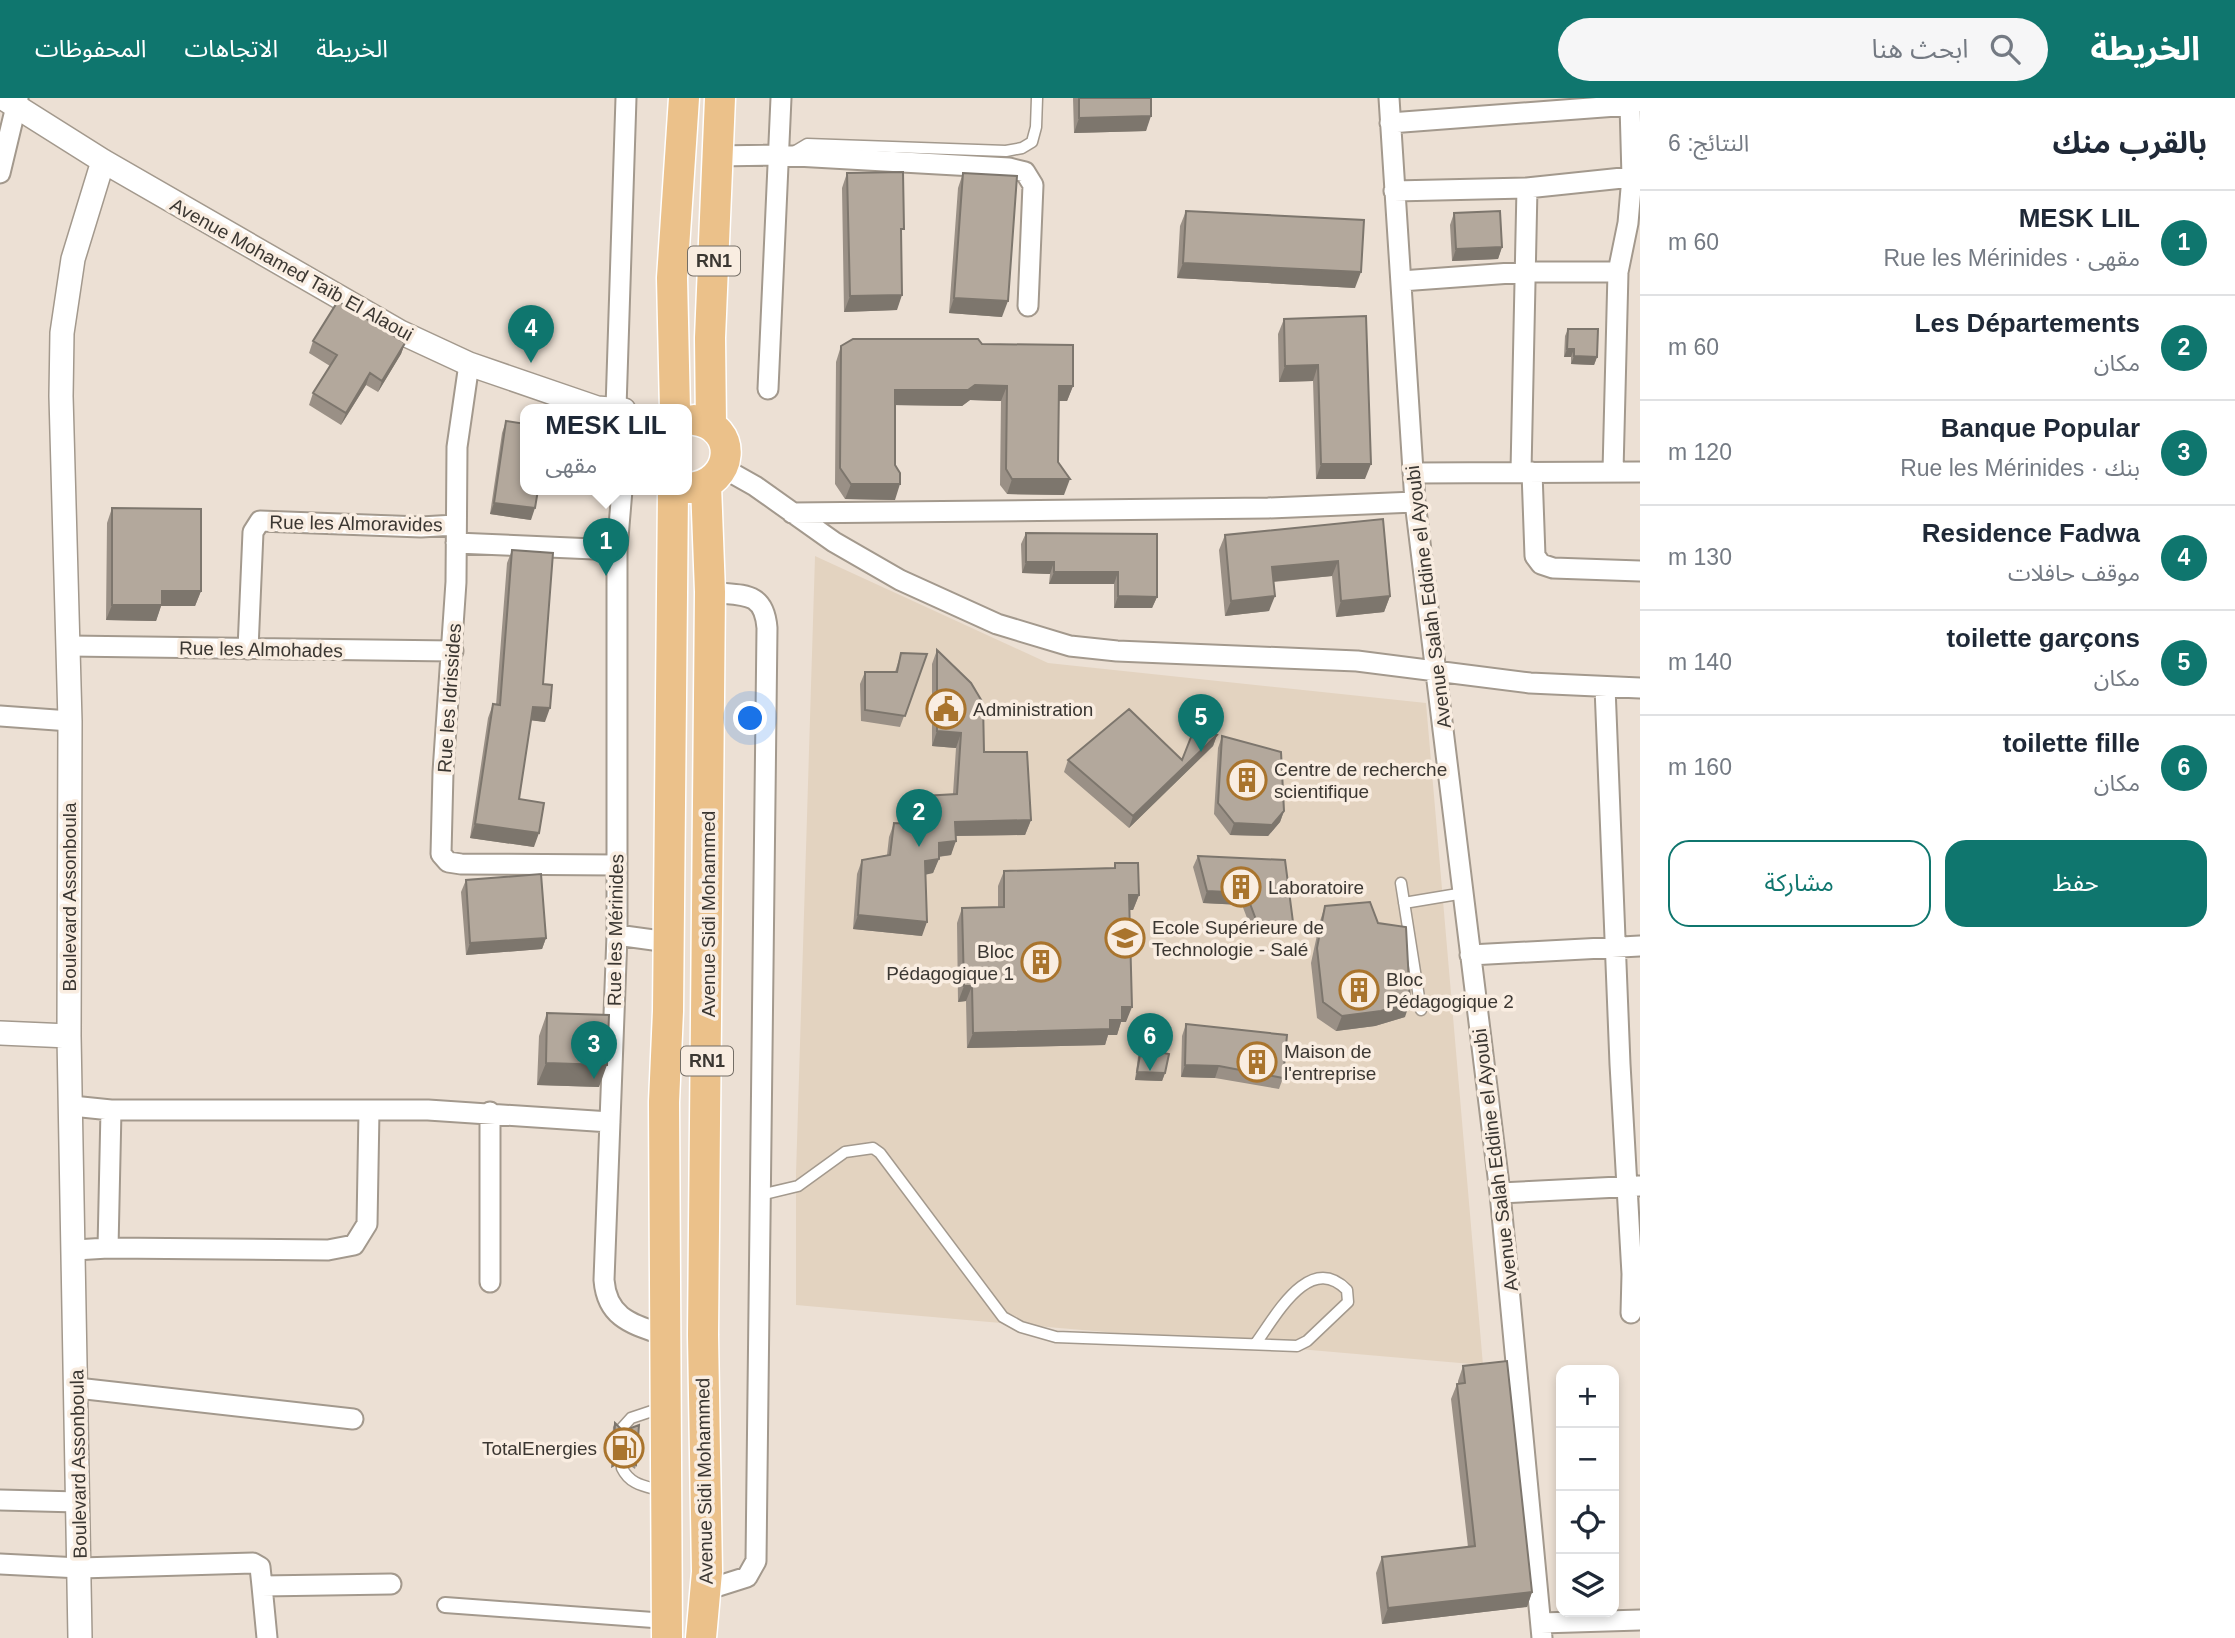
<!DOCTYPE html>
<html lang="ar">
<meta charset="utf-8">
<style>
body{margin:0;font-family:Arial,"Noto Sans Arabic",sans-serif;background:#f6f6f7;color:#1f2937;direction:rtl}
.controls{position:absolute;right:21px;bottom:21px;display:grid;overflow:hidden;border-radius:14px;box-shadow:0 4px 10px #0003}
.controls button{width:63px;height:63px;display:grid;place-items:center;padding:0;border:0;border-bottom:2px solid #e0e1e3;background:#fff;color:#1f2937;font:35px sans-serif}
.you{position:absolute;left:751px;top:621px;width:24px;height:24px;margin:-18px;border:5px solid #fff;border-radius:50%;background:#1a73e8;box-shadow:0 0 0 10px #1a73e833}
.badge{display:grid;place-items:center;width:46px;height:46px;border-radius:50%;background:#0f766e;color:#fff;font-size:23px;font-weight:700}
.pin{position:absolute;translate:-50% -58px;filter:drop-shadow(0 2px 4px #0008)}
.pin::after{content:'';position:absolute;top:37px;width:24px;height:21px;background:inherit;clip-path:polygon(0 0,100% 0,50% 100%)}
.popup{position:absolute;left:520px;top:306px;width:172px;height:91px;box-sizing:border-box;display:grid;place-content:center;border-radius:14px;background:#fff;filter:drop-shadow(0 2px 5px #0005);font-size:23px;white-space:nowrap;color:#747a83}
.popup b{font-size:26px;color:#1f2937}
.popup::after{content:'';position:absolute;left:50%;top:100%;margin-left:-14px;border:14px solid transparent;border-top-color:#fff}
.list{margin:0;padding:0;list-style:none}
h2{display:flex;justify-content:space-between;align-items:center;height:91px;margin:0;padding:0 28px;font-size:30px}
h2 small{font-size:23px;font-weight:400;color:#747a83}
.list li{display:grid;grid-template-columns:46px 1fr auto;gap:21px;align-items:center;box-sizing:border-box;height:105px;padding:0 28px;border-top:2px solid #e0e1e3}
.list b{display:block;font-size:26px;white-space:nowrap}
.list p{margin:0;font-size:23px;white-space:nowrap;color:#747a83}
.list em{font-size:23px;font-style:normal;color:#747a83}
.actions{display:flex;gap:14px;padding:21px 28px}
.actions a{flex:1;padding:16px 0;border:2px solid #0f766e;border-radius:21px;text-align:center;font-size:24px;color:#0f766e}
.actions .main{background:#0f766e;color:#fff}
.icon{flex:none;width:38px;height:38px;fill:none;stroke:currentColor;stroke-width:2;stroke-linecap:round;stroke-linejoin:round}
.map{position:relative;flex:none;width:1640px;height:1540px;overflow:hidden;direction:ltr}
header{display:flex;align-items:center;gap:42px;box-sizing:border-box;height:98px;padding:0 35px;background:#0f766e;color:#fff}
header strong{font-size:33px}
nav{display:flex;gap:38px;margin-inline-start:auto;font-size:24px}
.search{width:490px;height:63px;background:#f6f6f7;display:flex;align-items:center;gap:18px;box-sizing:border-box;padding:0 24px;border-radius:38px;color:#747a83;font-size:26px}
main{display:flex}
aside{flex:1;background:#fff}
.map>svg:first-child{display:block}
.built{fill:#e3d3c0}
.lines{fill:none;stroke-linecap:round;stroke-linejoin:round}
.service-casing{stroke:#a3998d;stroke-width:13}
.pedestrian-casing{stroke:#a3998d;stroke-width:18}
.minor-casing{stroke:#a3998d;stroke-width:23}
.tertiary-casing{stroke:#a3998d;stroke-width:26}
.primary-casing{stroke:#fff;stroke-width:33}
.service{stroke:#fff;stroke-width:10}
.pedestrian{stroke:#fff;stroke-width:14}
.minor{stroke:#fff;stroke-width:19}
.tertiary{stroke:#fff;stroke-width:23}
.primary{stroke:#ebc18a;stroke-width:30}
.wall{fill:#9a9086}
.shaded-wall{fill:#7d766d}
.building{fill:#b3a89c;stroke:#7d766d;stroke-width:2}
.labels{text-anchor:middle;stroke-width:7;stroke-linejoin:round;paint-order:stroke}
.shield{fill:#f9ede1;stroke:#746e66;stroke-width:2}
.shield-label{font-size:18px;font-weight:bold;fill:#3b3732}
.street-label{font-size:19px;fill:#3b3732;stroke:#f9ede1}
.poi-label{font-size:19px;fill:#3b3732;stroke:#f9ede1;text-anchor:start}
</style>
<header>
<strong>الخريطة</strong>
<div class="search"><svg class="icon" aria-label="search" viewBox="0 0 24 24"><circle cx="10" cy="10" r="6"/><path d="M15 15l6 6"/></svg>ابحث هنا</div>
<nav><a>الخريطة</a><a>الاتجاهات</a><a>المحفوظات</a></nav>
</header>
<main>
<aside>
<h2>بالقرب منك<small>النتائج: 6</small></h2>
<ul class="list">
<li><span class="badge">1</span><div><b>MESK LIL</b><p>مقهى · Rue les Mérinides</p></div><em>60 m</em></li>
<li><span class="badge">2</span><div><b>Les Départements</b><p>مكان</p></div><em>60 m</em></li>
<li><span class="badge">3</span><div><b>Banque Popular</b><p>بنك · Rue les Mérinides</p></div><em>120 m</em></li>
<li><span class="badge">4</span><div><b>Residence Fadwa</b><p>موقف حافلات</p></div><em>130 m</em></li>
<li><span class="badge">5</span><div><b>toilette garçons</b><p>مكان</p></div><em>140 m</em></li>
<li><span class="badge">6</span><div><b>toilette fille</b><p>مكان</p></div><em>160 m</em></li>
</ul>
<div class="actions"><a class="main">حفظ</a><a>مشاركة</a></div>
</aside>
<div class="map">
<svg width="1640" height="1540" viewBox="0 0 1640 1540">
<rect width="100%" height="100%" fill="#ece0d4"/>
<!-- built -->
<path class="built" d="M815,458L1048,565L1426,605L1483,1267L796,1207V1076Z"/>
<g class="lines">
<!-- service casing -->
<g class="service-casing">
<path id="service" d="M792,55L807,46L1006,53L1022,50L1032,44L1036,29L1037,0
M1401,785L1421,912
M1404,805L1464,795
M760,1097L798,1088L845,1054L873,1050L880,1055L1003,1219L1021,1229L1056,1239L1297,1248L1307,1243L1348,1204L1347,1192C1309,1154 1276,1218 1256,1245
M622,1330L631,1320L661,1310
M622,1370C630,1387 645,1388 662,1393"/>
</g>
<!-- pedestrian casing -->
<g class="pedestrian-casing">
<path id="pedestrian" d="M445,1507L667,1523"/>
</g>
<!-- minor casing -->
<g class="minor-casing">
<path id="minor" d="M1389,0L1415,404L1500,1095L1542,1540
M1390,25L1630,7L1639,3
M716,58L778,57L1009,70L1025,74L1033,87L1028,208
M0,75L18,0
M1394,93L1527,90L1632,79
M1401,183L1525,174H1618
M469,266L457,349L456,484L443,674L441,756L448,764L461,766L616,767
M768,291L781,0
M616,310L626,0
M723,370L755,388L834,444L900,482L997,526L1070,548L1117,553L1357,563L1530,585L1640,590
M1521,373L1527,90
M1613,373L1618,174L1628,125L1632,79L1630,7
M1532,374L1535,458L1541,466L1553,470L1640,473
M1413,375L1640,374
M622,392L617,452V837L604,1182C607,1220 632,1226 664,1237
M792,415L1268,410L1415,404
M456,445L617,452
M69,548L453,553
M248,551L253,434L260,423L421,429L455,427
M1605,589L1620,966L1632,1176L1631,1215
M0,618L70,623
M617,837L668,844
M1470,857L1640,848
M72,1008L111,1012H428L610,1024
M490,1014V1184
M1500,1095L1639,1088
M108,1150L111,1012
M75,1152L108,1150L328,1152L354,1147L367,1126L369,1013
M77,1290L353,1321
M0,1402L78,1404
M0,1466L80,1470L253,1465L260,1469L262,1488L391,1486
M262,1488L267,1540
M706,1492L747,1479L756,1463L767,530C764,492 742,498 710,494
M1541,1525L1640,1522"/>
</g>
<!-- tertiary casing -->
<g class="tertiary-casing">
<path id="tertiary" d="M3,0L103,63L400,234L469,266L597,310L624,312
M0,935L69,938
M80,1540L69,938L70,623L61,298L62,235L73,161L103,63"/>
</g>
<!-- primary casing -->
<g class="primary-casing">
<path id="primary" d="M675,312L672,180L684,0
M711,327L710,240L720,0
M689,390C735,386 739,328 694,322
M667,1540L664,1004L668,913L673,392
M701,1540L707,1474L703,1237L710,494L706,387"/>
</g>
<!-- service -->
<use href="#service" class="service"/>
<!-- pedestrian -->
<use href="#pedestrian" class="pedestrian"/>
<!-- minor -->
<use href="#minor" class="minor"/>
<!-- tertiary -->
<use href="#tertiary" class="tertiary"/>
<!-- primary -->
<use href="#primary" class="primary"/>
</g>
<!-- wall -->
<path class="wall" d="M1073,0H1151L1146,33L1074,35Z
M847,75L897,212L844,214L842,90Z
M963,75L1002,219L949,215L958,90Z
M1186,113L1355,190L1177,180L1180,128Z
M1454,115L1502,149L1498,161L1452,163L1450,127Z
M1366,218L1365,381H1316L1313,283L1279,284L1278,236L1284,221Z
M1568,231L1597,259L1594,267L1571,266V259H1564L1565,238Z
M313,243L405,245L401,256L378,294L366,287L341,327L309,307L313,295L330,268L309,255Z
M982,246L1073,288L1067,303H1059L1058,364L1064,397L1007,396L1000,387L1001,303L970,302L962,308L895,307V402L845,401L835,386L836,264L841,248Z
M506,323L531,422L490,416L502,335Z
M112,410L201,493L195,508H161L156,523L106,522L107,425Z
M1383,421L1390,498L1384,514L1336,519L1332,478L1274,484L1269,513L1225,518L1219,452L1225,437Z
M1026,435L1157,436V499L1152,510H1114V486H1049L1050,476L1022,475L1021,446Z
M512,452L543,586L545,624L531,622L519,701L534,749L470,740L488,620L493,606L496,607L507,465Z
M937,552L984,654L1031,722L1025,737L956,738L951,757L939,759L933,775L925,776L922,838L853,831L857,776L862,762L887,757L889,739L894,725L911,726L918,720V712L923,698L953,696L956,650L932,648V566Z
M901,555L927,556L900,629L861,623L860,586L865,574H895Z
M1217,637L1213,648L1129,730L1064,674L1068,662H1182Z
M1222,638L1284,713L1280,724L1268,738L1230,737L1214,716L1218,650Z
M1198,758L1293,824L1289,836L1254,838L1242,807L1203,805L1193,769Z
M1115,765L1139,797L1133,812H1130L1126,924H1121L1117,937H1108L1105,947L967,950L966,903L958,904L957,825L962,810L998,809V788L1004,773L1114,770Z
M466,782L546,840L542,851L466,857L461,794Z
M1325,808L1405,919L1375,928L1336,933L1317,920L1311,865L1320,823Z
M547,915L599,989L537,987L539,938Z
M1186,926L1283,980L1279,991L1215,980L1181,979L1182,938Z
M1141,951L1165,975L1162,983L1135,982L1138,959Z
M1463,1268L1532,1494L1527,1509L1382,1526L1376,1475L1382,1459L1468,1449L1451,1301L1457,1286H1458V1283Z
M615,1325L636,1367L635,1371L623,1363L611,1370L613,1329Z"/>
<!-- shaded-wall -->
<path class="shaded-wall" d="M1151,18L1146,33L1074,35L1079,20Z
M1502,149L1498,161L1452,163L1456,151Z
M1183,165L1361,174L1355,190L1177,180Z
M902,197L897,212L844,214L850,198Z
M954,200L1008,203L1002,219L949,215Z
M405,245L401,256L378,294L382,283Z
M1567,251H1574L1571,259H1564Z
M1574,258L1597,259L1594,267L1571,266Z
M1318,267L1313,283L1279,284L1285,268Z
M370,275L366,287L341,327L346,315Z
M975,287L1007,288L1001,303L970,302L962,308L890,307L895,292Z
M1059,288H1073L1067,303H1053Z
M1321,366H1371L1365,381H1316Z
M1012,381H1070L1064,397L1007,396Z
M851,386H900L895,402L845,401Z
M494,405L535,410L531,422L490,416Z
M1338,463L1332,478L1267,484L1272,469Z
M1026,464H1054L1050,476L1022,475Z
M1054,474H1118L1114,486H1049Z
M162,493H201L195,508H161L156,523L106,522L112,507Z
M1118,498L1157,499L1152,510H1114Z
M1275,498L1269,513L1225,518L1231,503Z
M1390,498L1384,514L1336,519L1341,503Z
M533,609L550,610L545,624L528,622Z
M937,633L961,635L956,650L932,648Z
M1217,637L1213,648L1129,730L1133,718Z
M1284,713L1280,724L1268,738L1230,737L1234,725Z
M1031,722L1025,737L950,738L955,724Z
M475,726L539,735L534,749L470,740Z
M956,743L951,757L934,759L939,745Z
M939,761L933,775L920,778L925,763Z
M1207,793L1246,795L1242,807L1203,805Z
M1129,797H1139L1133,812H1124Z
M858,817L927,824L922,838L853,831Z
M1293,824L1289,836L1254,838L1258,827Z
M546,840L542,851L466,857L470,845Z
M964,888H972L966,903L958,904Z
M1410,904L1405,919L1375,928L1336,933L1342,918Z
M1122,909H1132L1126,924H1121L1117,937H1108L1105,947L967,950L973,935L1110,922Z
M546,965L607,967L599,989L537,987Z
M1185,967L1219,968L1215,980L1181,979Z
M1137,974L1165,975L1162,983L1135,982Z
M624,1359L623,1363L611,1370L613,1366Z
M1532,1494L1527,1509L1382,1526L1388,1510Z"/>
<!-- building -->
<path class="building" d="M1079,0H1151V18L1079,20Z
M903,74L904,131H901L902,197L850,198L847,75Z
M963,75L1017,78L1008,203L954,200Z
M1186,113L1364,122L1361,174L1183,165Z
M1500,113L1502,149L1456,151L1454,115Z
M338,203L405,245L382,283L370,275L346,315L313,295L337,257L313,243Z
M1366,218L1371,366H1321L1318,267L1285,268L1284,221Z
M1568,231H1598L1597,259L1574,258V251H1567Z
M853,241H978L982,246L1073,247V288H1059L1058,364L1070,381H1012L1006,371L1007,288L975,287L968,292H895V367L900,375V386H851L840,370L841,248Z
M506,323L526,326V392H538L535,410L494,405Z
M112,410L201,411V493H162V507H112Z
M1383,421L1390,498L1341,503L1338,463L1272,469L1275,498L1231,503L1225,437Z
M1026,435L1157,436V499L1118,498V474H1054V464H1026Z
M512,452L553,455L543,586L552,587L550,610L533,609L519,701L544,705L539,735L475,726L493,606L500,607Z
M937,552L971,585L983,605L984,654H1027L1031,722L955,724L956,743L939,745V761L925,763L927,824L858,817L862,762L890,757L894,725L911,726L924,714L923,698L957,696L961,635L937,633Z
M901,555L927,556L905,618L865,612V574H897Z
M1129,611L1182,662L1195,629L1217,637L1133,718L1068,662Z
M1222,638L1281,654L1284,713L1272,727L1234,725L1218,705Z
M1198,758L1285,762L1293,824L1258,827L1246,795L1207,793Z
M1115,765H1138L1139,797H1129L1132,909H1122V922H1110V931L973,935L972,888H964L962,810L1004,809V773L1115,770Z
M541,776L546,840L470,845L466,782Z
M1370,804L1378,825L1406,829L1410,904L1381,913L1342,918L1323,904L1317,850L1325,808Z
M547,915L609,917L607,967L546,965Z
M1186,926L1287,937L1283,980L1219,968L1185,967Z
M1141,951L1169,956L1165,975L1137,974Z
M1507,1263L1532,1494L1388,1510L1382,1459L1475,1448L1457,1286L1465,1285L1463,1268Z
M615,1325L623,1333L639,1327L636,1367L624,1359L613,1366Z"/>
<!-- icons -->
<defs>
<g id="civic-ring" transform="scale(2.0125)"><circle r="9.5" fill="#f9ede1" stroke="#a9742d" stroke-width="1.5"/><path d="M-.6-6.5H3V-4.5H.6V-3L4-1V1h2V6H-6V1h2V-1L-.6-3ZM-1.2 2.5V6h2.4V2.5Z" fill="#a9742d"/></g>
<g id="building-ring" transform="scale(2.0125)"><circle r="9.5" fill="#f9ede1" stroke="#a9742d" stroke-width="1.5"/><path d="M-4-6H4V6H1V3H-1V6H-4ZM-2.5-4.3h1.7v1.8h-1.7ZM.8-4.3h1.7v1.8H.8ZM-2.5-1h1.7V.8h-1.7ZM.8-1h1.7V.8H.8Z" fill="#a9742d"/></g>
<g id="university-ring" transform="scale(2.0125)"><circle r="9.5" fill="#f9ede1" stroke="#a9742d" stroke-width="1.5"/><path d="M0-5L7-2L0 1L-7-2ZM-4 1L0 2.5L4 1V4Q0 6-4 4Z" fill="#a9742d"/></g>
<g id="fuel-ring" transform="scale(2.0125)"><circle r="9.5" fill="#f9ede1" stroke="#a9742d" stroke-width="1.5"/><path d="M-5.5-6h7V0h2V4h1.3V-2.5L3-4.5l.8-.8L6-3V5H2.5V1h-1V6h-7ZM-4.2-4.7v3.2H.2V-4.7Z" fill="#a9742d"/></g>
</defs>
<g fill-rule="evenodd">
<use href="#civic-ring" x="946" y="611"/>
<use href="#building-ring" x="1247" y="682"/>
<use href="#building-ring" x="1241" y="789"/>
<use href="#university-ring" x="1125" y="840"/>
<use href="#building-ring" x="1041" y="864"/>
<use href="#building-ring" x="1359" y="892"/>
<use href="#building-ring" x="1257" y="964"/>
<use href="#fuel-ring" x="624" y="1350"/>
</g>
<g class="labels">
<!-- shield labels -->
<g class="shield">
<rect x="688" y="148.5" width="52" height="29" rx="5"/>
<rect x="681" y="948.5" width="52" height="29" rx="5"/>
</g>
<g class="shield-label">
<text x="714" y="169">RN1</text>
<text x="707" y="969">RN1</text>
</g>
<!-- street labels -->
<g class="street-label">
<text transform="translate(292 171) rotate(29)" y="7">Avenue Mohamed Taïb El Alaoui</text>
<text transform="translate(356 425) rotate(1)" y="7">Rue les Almoravides</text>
<text transform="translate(1428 499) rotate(-97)" y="7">Avenue Salah Eddine el Ayoubi</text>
<text transform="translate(261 551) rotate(1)" y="7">Rue les Almohades</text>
<text transform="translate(449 600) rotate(-86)" y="7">Rue les Idrissides</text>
<text transform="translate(69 799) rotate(-90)" y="7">Boulevard Assonboula</text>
<text transform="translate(708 816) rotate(-90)" y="7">Avenue Sidi Mohammed</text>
<text transform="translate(615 832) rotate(-89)" y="7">Rue les Mérinides</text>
<text transform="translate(1495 1062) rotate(-97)" y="7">Avenue Salah Eddine el Ayoubi</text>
<text transform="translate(78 1366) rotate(-91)" y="7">Boulevard Assonboula</text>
<text transform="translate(704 1383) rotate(-91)" y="7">Avenue Sidi Mohammed</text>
</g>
<!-- poi labels -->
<g class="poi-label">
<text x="973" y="618">Administration</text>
<text x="1274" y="678">Centre de recherche<tspan x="1274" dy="22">scientifique</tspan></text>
<text x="1268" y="796">Laboratoire</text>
<text x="1152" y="836">Ecole Supérieure de<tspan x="1152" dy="22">Technologie - Salé</tspan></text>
<text x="1014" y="860" text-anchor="end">Bloc<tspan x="1014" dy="22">Pédagogique 1</tspan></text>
<text x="1386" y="888">Bloc<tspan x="1386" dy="22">Pédagogique 2</tspan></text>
<text x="1284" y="960">Maison de<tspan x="1284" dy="22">l'entreprise</tspan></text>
<text x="597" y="1357" text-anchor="end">TotalEnergies</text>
</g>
</g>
</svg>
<div class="controls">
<button>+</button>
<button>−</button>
<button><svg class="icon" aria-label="locate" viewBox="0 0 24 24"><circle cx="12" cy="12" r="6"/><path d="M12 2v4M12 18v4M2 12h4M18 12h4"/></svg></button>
<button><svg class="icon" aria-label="layers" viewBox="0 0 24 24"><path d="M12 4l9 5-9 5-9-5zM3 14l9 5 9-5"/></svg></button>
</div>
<div class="you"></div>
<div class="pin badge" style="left:606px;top:478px">1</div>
<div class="popup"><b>MESK LIL</b>مقهى</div>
<div class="pin badge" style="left:919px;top:749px">2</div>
<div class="pin badge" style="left:594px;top:981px">3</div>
<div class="pin badge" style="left:531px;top:265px">4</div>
<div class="pin badge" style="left:1201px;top:654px">5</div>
<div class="pin badge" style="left:1150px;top:973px">6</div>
</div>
</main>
